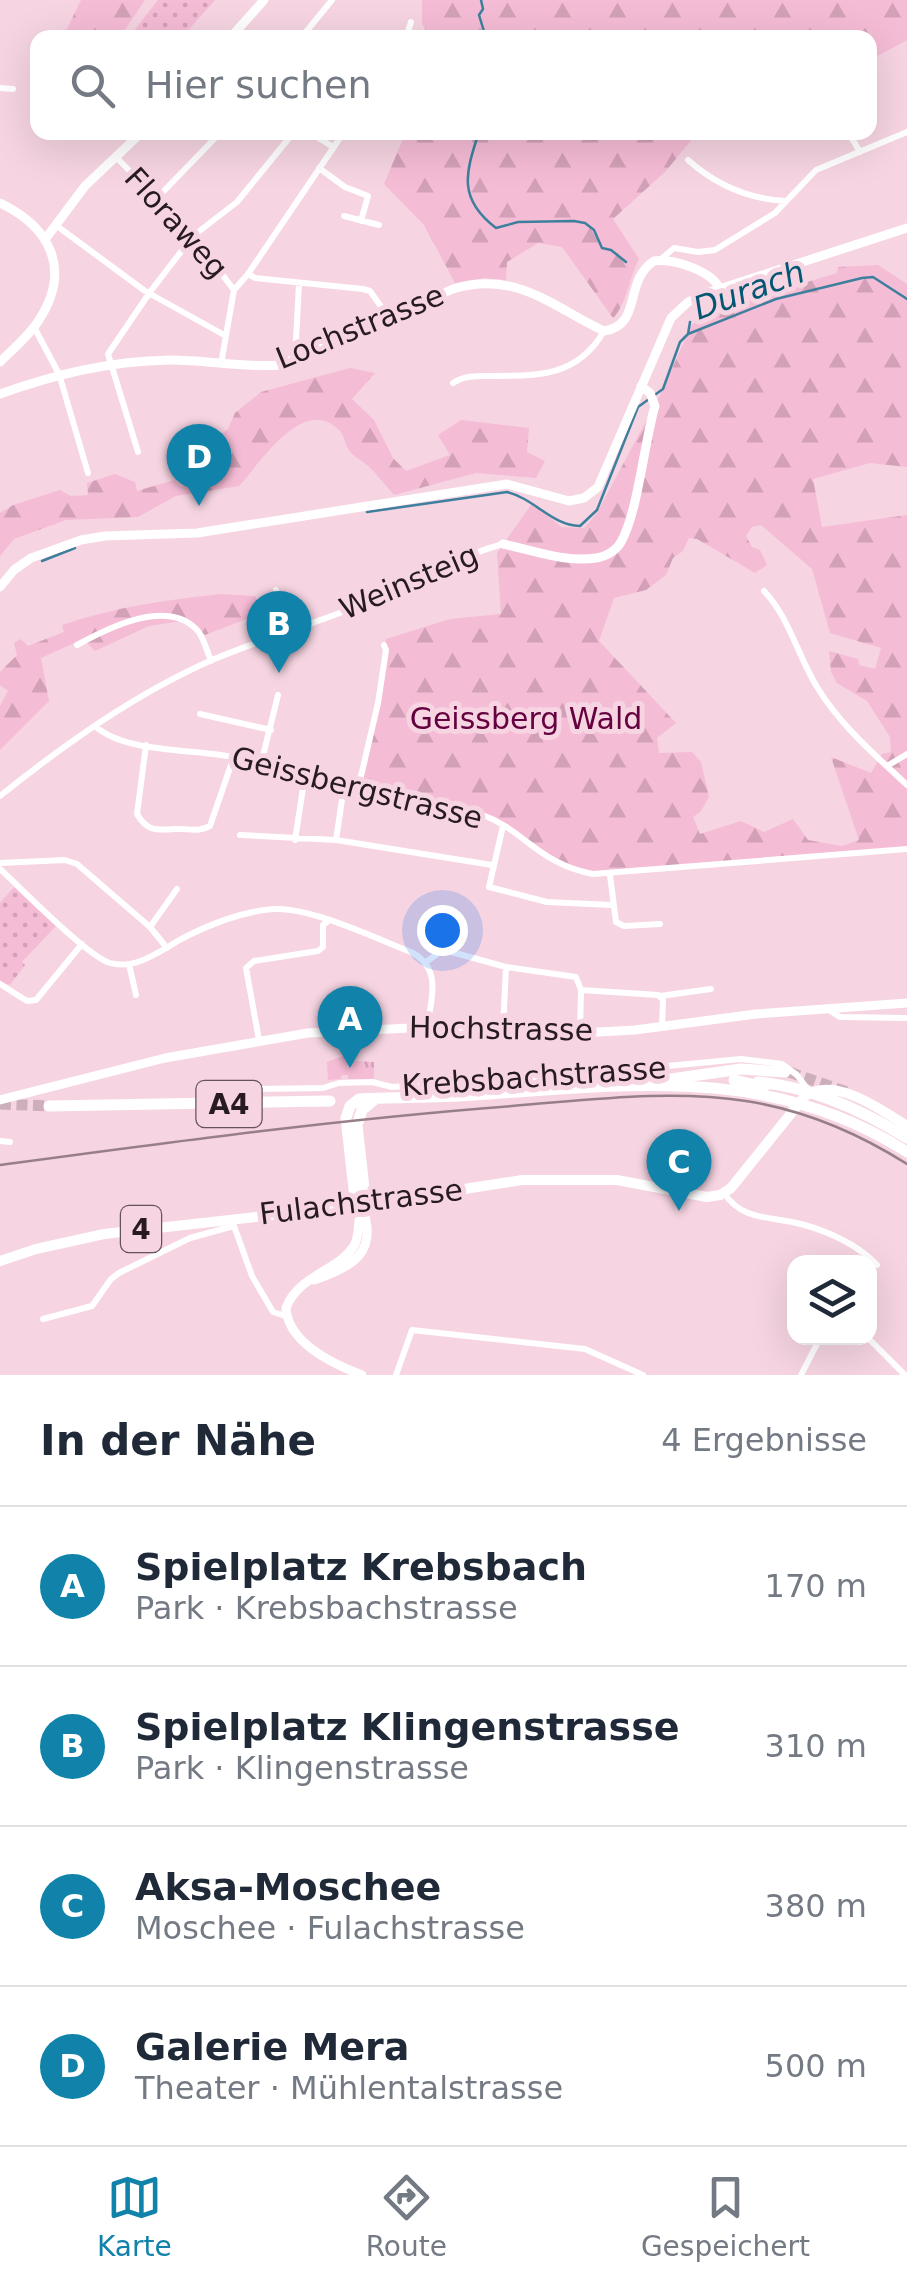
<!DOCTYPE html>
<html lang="de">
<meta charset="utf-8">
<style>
body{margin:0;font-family:"DejaVu Sans",sans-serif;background:#f6f6f7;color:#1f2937}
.controls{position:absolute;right:30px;bottom:30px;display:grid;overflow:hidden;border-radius:20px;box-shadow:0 10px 40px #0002}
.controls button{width:90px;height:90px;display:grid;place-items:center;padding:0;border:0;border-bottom:2px solid #e0e1e3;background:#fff;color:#1f2937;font:50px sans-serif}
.you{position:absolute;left:442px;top:930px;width:35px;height:35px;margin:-25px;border:8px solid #fff;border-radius:50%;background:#1a73e8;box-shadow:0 0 0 15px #1a73e833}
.badge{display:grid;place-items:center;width:65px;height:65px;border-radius:50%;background:#1182a9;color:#fff;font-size:32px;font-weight:700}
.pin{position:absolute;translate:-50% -82px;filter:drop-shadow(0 2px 5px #0008)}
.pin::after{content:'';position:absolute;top:52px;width:35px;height:30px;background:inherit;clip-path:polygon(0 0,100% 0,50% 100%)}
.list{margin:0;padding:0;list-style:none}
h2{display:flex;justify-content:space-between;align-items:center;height:130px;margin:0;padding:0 40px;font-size:42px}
h2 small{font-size:32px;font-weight:400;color:#747a83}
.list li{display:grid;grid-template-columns:65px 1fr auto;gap:30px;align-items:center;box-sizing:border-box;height:160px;padding:0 40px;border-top:2px solid #e0e1e3}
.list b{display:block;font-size:38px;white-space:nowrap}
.list p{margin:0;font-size:32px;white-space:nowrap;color:#747a83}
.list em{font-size:32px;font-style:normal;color:#747a83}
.icon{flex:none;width:55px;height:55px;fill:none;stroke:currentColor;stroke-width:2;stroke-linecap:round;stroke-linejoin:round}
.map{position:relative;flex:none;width:907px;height:1375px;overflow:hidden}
.search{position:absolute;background:#fff;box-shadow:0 10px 40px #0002;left:30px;right:30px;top:30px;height:110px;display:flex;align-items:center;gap:25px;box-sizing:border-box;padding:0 35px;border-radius:20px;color:#747a83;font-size:38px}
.sheet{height:770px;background:#fff}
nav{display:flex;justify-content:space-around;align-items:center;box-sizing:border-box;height:140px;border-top:2px solid #e0e1e3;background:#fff;font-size:28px;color:#747a83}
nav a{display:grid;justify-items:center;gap:5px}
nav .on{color:#1182a9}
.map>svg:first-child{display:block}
.forest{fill:url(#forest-firs);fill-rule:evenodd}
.park{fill:url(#park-tufts)}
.garden{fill:url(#garden-dots)}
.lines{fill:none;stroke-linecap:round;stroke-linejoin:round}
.stream{stroke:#3e7f9d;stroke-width:2.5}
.highway-tunnel{stroke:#cdafbb;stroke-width:11;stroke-dasharray:11 5.5;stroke-linecap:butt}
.street{stroke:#fff;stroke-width:6}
.secondary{stroke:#fff;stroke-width:9}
.primary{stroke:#fff;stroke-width:10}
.highway{stroke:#fff;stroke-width:11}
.rail{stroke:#977f8a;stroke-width:2.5}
.labels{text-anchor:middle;stroke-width:10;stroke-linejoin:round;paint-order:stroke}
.shield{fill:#f6d4e2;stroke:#65525b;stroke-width:2.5}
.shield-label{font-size:28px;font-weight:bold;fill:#271b21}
.street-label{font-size:30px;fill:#271b21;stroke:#f6d4e2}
.park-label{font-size:30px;fill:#65013f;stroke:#f6d4e2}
.water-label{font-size:32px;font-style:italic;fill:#035773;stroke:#f6d4e2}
</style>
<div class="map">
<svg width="907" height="1375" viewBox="0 0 907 1375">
<defs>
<pattern id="forest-firs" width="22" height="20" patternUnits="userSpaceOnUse" patternTransform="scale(2.5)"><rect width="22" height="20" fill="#f5bcd5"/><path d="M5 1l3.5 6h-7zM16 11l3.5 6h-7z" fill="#d2a1b7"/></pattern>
<pattern id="park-tufts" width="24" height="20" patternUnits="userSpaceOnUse" patternTransform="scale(2.5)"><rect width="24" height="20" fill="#f5bcd5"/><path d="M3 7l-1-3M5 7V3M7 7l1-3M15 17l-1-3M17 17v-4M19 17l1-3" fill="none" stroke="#d2a1b7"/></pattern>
<pattern id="garden-dots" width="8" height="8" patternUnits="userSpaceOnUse" patternTransform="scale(2.5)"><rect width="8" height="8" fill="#f5bcd5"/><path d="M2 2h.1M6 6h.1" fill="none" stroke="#d2a1b7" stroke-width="1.8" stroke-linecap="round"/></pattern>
</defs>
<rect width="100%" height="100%" fill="#f6d4e2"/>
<!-- forest -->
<path class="forest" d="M81,0H145L120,37H63Z
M422,0H907V40L870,60V38L430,37L422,24Z
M413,133V132L697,133L666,171L613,219L639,259C630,276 625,308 613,318L562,247L538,243L507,262L506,280L483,278L455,283L424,225L384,184L403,139Z
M878,265L907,284V467L870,463L813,479L822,527L907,515V849L610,874L568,869L490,818L358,789L378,703L386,639L450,619L501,614L497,553L533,502L561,527L584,528L597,513L661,393L692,324L741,302L837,273L838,267ZM761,525L812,569L830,633L881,648L875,669L859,665L858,659L829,651L831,672L837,683L867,701L890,737L891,752L882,754L871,773L831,757L859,840L842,846L808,840L793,819L764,832L741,821L700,834L693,817L701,811L709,797L701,762L692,752L659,753L657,738L676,723L599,641L614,598L646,590L666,575L673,558L683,551L689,538L697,539L755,573L767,565L760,550L752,547L746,536L752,527Z
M350,368L375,373L352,399L374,420L393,458L406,471L450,455L438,435L461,420L529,428L527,452L545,461L536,478L476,473L394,495C385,485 377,474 367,465C362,461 353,456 349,450C344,443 345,435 338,429C302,395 259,465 239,486L176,496L138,517L66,520L14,539L0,556V513L13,505L60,490L71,496L88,495L87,483L115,474L135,482L137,491L174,480L182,487C197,475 202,472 194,454L228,429L235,413L261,392Z
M221,594L255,596L262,613L205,635L188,620L149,626L95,651L83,639L41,658L49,701L0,750V706L8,691L0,685V672L17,655L14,643L21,639L28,646L64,632L62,625C114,607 167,600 221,594Z"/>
<!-- park -->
<path class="park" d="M343,1056L352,1061L374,1062V1079H348V1075H342L341,1079L328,1080L327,1062Z"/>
<!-- garden -->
<path class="garden" d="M158,0H215L182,37H129Z
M14,887L56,926L22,962L25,965L10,985L0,981V903Z"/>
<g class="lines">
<!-- stream -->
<path class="stream" d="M481,0L483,9L479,15L486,38
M479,132C465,174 458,199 496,228L518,222L574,221L585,223L594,230L602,248L611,250L626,262
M688,334L690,322
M367,512L507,492C535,499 551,525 580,526L597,510L638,407L663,389L680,342L688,334L776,299L862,278L873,277L907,299
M42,561L75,548"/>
<!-- highway-tunnel -->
<path class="highway-tunnel" d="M789,1072L847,1092
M0,1104L49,1106"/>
<!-- street -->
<path class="street" d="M301,38L332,0
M406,38L411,22
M0,88L13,89
M309,132L333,147
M848,132L860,152
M117,158L193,236L234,290L248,274L255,278L363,289L370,291L389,318
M688,160C716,185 748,199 786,201
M319,168L345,187L368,196L361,221
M157,198L221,132
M344,216L379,225
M57,226L145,291L226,336
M660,260L674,248L698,252L715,250L775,213L816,170L907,132
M248,274L344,132
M34,327L59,374L88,473
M295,359L299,283
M221,364L234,290
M453,383C465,375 478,376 492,376C540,376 578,376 604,331
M138,452L108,354L150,292L193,236L237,202L294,132
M276,590L291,628
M764,591C789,617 798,656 817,687C840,725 875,755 907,785
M77,645C108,628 168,597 198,631C204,639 207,651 211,661
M200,714L271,730
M95,726C127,755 201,748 242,759C296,773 350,788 405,800C429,805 456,806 480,814C524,829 538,864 593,874L907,849
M146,745L137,814C147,832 158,830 175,829C189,828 197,833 210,826L234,756
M261,764L278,695
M887,766L907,754
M344,786L336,840L492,865
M358,789L378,703L386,650L384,645
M0,796C65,744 135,694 212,660C264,638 318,623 370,601C414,581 456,557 503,544
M503,826L489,887L547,902L612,905
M240,835L336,840
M295,840L305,775
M0,863L65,860L77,864L150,927L167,948
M0,869C21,888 87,956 110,963C138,971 163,948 187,936C213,923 245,911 274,909C311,907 375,938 411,952C442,968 432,998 427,1026
M610,875L616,922L624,926L660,924
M150,927L177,889
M426,962L440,952L448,951L506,967L576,977L581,990
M129,964L136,995
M0,984L27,1001L36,1000L82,944
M660,996L711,989
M829,1010L840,1017L907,1018
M503,1029L506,967
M580,1033L581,990L658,995L663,1000L662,1026
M259,1040L246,968L254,961L318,951L323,947V925L327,922
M246,1086L257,1089L323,1088L339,1083L372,1082L392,1087L563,1076L741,1059L782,1064L797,1075L809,1091
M0,1141L10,1142
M724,1193C742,1221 771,1216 801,1224C830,1232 857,1244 877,1265
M234,1226L252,1276L273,1312L286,1316
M43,1319L92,1306L111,1279L119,1273L190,1238L234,1226
M868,1338L905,1375
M396,1375L412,1330L585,1349L643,1375
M801,1375L820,1338"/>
<!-- secondary -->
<path class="secondary" d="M230,38L264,0
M0,203C50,227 72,269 39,320C29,336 13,349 0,362
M46,238L85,186L142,132
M0,394C56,374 110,361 170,360C207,360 243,368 280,365L453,289C516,270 551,306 604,331C643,325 623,281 654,261C673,258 712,271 720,289
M503,544C533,550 566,563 596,558C605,557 616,551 621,542C638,512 644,443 655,406L650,393L641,386
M0,587L14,570L31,558L81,540L105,536L197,533L507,484L569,501L584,498L598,487L671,318L688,302L707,293L907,228
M0,1100L165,1058L308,1033L451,1026L580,1033L635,1030L756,1014L907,1003
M362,1205C357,1219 360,1233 355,1244C341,1270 298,1275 286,1308C288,1343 333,1364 362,1375
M314,1280C353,1267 379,1252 362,1207"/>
<!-- primary -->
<path class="primary" d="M0,1261L36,1249L104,1234L362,1205L522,1180H617L707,1197L720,1195L731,1188L805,1096C835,1076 880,1109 907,1126"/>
<!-- highway -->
<path class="highway" d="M671,1079L741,1069L785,1072
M734,1080L764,1087
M758,1082C812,1087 862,1110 907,1138
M374,1100L362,1110L357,1125L365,1197L362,1205L355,1198L346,1118L350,1106L359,1099C397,1097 436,1098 474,1095C626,1085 771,1064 907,1152
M49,1106L330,1101"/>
<!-- rail -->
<path class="rail" d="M0,1165C171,1142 340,1119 512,1106C589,1100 669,1089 746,1101C804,1110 858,1133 907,1164"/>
</g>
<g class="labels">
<!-- shield labels -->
<g class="shield">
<rect x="196.5" y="1081" width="65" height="46" rx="8"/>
<rect x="121" y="1206" width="40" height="46" rx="8"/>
</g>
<g class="shield-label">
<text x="229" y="1114">A4</text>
<text x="141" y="1239">4</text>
</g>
<!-- street labels -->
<g class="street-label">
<text transform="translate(176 223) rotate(48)" y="10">Floraweg</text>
<text transform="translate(360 327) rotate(-22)" y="10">Lochstrasse</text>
<text transform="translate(409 582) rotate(-23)" y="10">Weinsteig</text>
<text transform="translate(357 788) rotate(14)" y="10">Geissbergstrasse</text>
<text transform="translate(501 1029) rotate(1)" y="10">Hochstrasse</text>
<text transform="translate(534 1077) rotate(-4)" y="10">Krebsbachstrasse</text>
<text transform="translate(361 1202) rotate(-7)" y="10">Fulachstrasse</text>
</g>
<!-- park labels -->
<g class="park-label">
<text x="526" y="729">Geissberg Wald</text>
</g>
<!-- water labels -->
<g class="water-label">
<text transform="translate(749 290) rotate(-20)" y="11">Durach</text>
</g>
</g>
</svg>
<div class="controls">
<button><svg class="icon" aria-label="layers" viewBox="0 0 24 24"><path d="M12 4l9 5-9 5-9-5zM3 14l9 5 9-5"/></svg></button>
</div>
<div class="you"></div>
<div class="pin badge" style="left:350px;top:1068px">A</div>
<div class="pin badge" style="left:279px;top:673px">B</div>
<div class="pin badge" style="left:679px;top:1211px">C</div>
<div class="pin badge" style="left:199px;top:506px">D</div>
<div class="search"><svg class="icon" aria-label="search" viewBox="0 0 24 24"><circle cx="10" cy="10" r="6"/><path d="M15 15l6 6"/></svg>Hier suchen</div>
</div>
<section class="sheet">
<h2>In der Nähe<small>4 Ergebnisse</small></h2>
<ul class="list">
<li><span class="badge">A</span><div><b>Spielplatz Krebsbach</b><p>Park · Krebsbachstrasse</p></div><em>170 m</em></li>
<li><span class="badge">B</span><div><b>Spielplatz Klingenstrasse</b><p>Park · Klingenstrasse</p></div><em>310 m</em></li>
<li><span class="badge">C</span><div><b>Aksa-Moschee</b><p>Moschee · Fulachstrasse</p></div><em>380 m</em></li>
<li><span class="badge">D</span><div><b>Galerie Mera</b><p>Theater · Mühlentalstrasse</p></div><em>500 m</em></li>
</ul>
</section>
<nav>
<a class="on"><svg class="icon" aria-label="map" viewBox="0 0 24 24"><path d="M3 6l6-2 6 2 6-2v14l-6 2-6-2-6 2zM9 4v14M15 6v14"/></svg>Karte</a>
<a><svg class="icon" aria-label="directions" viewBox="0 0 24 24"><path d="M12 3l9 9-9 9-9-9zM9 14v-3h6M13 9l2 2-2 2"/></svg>Route</a>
<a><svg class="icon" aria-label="saved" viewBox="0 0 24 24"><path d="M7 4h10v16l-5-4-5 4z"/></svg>Gespeichert</a>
</nav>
